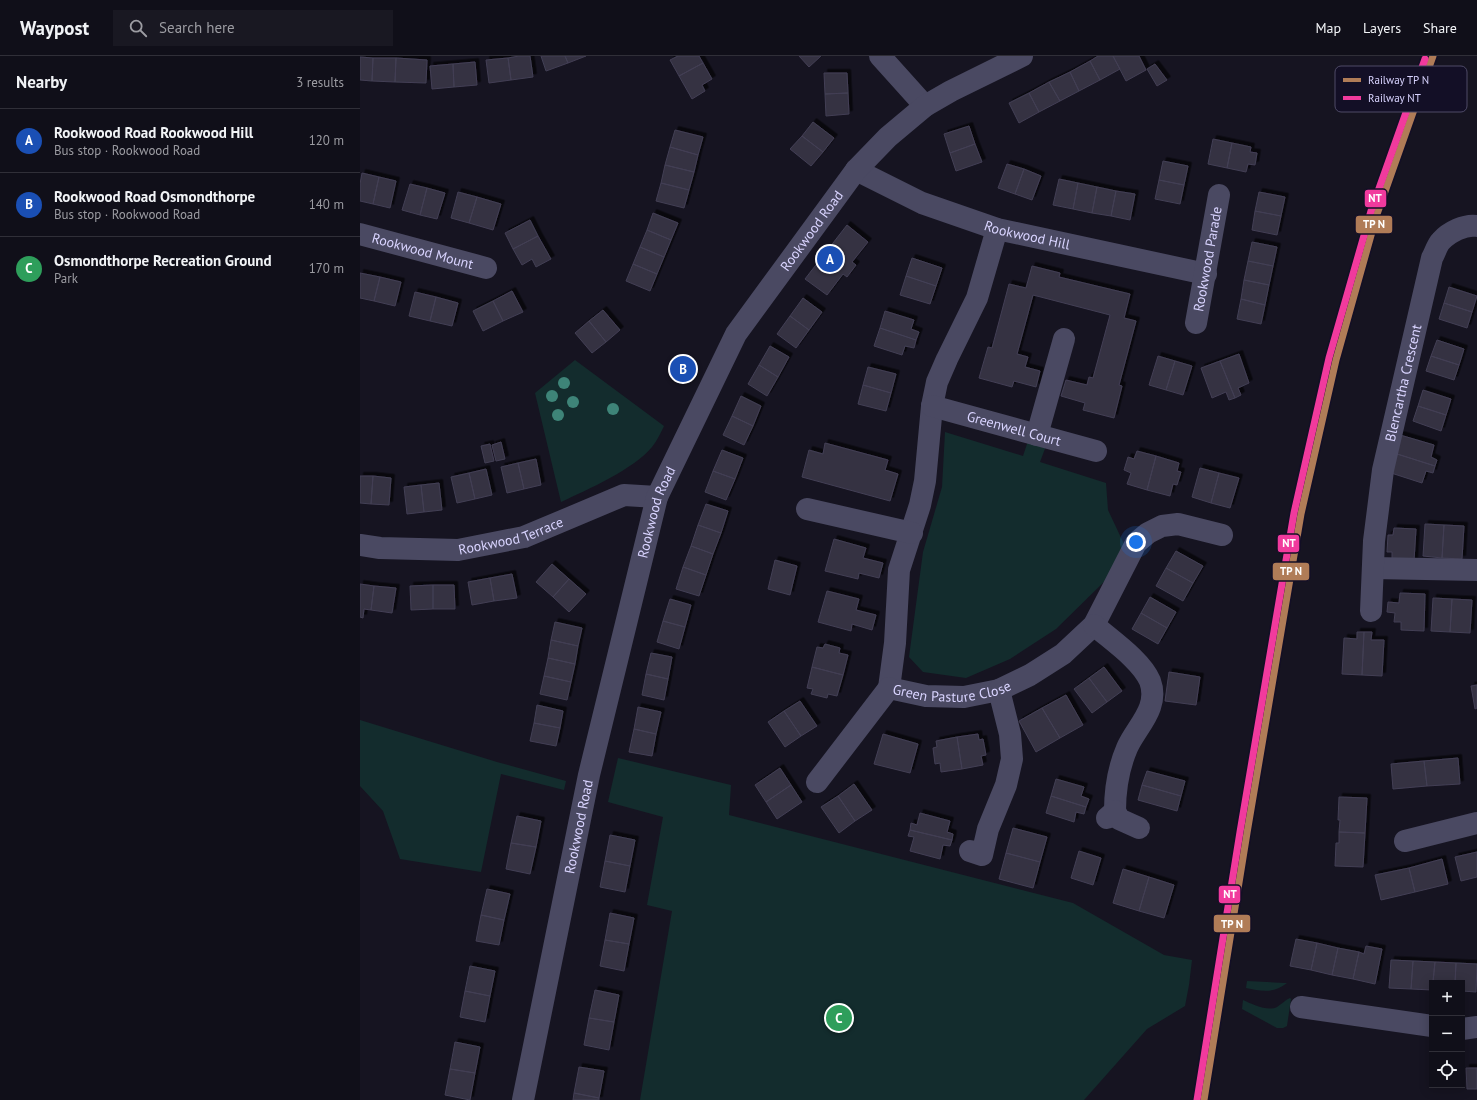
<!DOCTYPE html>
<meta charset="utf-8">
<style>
body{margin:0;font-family:"PT Sans",sans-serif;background:#191822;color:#f1f3f6}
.controls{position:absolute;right:12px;bottom:12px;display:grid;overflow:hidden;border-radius:0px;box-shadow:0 2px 10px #0003}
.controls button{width:36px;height:36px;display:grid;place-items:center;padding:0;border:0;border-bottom:1px solid #302f38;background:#100f19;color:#f1f3f6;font:20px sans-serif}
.you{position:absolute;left:776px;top:486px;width:14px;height:14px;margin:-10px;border:3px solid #fff;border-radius:50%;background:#1a73e8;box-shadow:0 0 0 6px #1a73e833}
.badge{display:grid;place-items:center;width:26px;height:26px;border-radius:50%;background:#0f766e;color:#fff;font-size:13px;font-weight:700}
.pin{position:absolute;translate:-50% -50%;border:2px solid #fff;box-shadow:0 1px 4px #0006}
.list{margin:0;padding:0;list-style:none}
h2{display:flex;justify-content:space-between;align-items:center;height:52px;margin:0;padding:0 16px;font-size:17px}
h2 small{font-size:13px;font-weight:400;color:#9c9ca2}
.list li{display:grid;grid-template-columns:26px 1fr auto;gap:12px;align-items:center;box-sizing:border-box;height:64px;padding:0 16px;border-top:1px solid #302f38}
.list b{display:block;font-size:15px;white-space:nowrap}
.list p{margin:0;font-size:13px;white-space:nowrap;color:#9c9ca2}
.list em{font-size:13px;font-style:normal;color:#9c9ca2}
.icon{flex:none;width:22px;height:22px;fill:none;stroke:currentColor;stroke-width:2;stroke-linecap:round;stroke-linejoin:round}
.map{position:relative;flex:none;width:1117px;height:1044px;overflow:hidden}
header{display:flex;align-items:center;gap:24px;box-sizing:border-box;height:56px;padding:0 20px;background:#100f19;border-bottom:1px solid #302f38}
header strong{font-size:19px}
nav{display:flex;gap:22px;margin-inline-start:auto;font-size:14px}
.search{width:280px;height:36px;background:#191822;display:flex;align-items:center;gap:10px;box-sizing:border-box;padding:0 14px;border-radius:0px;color:#9c9ca2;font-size:15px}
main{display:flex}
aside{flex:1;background:#100f19}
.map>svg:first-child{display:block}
.green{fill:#132c2d}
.building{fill:#343243;stroke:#433f54;filter:url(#shadow)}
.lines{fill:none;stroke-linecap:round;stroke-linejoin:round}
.minor{stroke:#4a4962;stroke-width:22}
.rail-1-casing{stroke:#130f26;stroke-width:10}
.rail-2-casing{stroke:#130f26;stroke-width:10}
.rail-1{stroke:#b07c57;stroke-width:7}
.rail-2{stroke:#f13a9d;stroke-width:7}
.tree{fill:#3e8478}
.labels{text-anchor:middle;stroke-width:3;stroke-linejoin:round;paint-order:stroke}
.street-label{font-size:14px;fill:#d9d4ff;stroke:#130f26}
.key{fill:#130f26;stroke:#4e4a67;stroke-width:1}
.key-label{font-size:11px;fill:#d9d4ff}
.line-badge{stroke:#130f26;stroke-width:1.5}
.badge-label{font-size:11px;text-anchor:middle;font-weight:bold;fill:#fff}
</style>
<header>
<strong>Waypost</strong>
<div class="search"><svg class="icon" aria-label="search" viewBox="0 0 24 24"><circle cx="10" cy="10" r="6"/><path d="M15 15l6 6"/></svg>Search here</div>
<nav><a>Map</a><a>Layers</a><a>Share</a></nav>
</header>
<main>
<aside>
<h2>Nearby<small>3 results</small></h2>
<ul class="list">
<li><span class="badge" style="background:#1a4fb4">A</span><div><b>Rookwood Road Rookwood Hill</b><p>Bus stop · Rookwood Road</p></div><em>120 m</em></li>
<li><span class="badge" style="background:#1a4fb4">B</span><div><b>Rookwood Road Osmondthorpe</b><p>Bus stop · Rookwood Road</p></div><em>140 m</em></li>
<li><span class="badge" style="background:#2e9e5b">C</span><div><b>Osmondthorpe Recreation Ground</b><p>Park</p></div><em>170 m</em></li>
</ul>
</aside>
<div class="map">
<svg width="1117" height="1044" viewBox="0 0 1117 1044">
<defs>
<filter id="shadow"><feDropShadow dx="3.5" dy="-3.5" stdDeviation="0" flood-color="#0009"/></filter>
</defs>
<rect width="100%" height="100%" fill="#161421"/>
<!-- green -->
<path class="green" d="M215,304L304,370C301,376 297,385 292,391C274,413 227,434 201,446L175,337Z
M585,376L663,400L668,385L686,390L680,406L746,427L748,454L764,488L751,519L696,573L650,603L606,622L563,616L549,601L563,496L582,431Z
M0,664L137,706L206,725L204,734L141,718L121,816L40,803L23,755L0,730Z
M258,702L371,729L369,759L713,847L804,899L832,904L829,929L825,950L787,973L724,1044H280L312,855L287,849L303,761L248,746Z
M887,925L924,927H927C913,938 901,935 886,932Z
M930,942L931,943L927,970L923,972H917L882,953L883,944C892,948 908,956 917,951C922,948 925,944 930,942Z"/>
<!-- building -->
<path class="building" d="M159,0H170L173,21L151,24L148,2Z
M181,0H205L208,7L186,15Z
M205,0H226L208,7Z
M318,0H339L343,7L319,20L310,4Z
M439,0H461L449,11Z
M738,0H753L760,13L740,24L730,5Z
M753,0H779L786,14L766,25Z
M0,1L13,2L12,25L0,24Z
M13,2H36L35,26L12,25Z
M36,2L67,4L66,27L35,26Z
M148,2L151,24L129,27L126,4Z
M730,5L740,24L719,35L710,16Z
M115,6L117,29L94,31L93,8Z
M343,7L352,23L342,29L345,35L332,43L319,20Z
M93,8L94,31L72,33L70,10Z
M795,8L807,24L797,30L787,13Z
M710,16L719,35L700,45L689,26Z
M464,17H487L488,37L465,38Z
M689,26L700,45L679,56L669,37Z
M488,37L489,58L466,60L465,38Z
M669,37L679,56L659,67L649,47Z
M453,66L474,82L463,96L442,80Z
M609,70L615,88L590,97L584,78Z
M315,74L343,81L338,99L310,91Z
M442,80L463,96L451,110L430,93Z
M853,83L872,87L867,112L848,108Z
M872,87L891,91L890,96L897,97L895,109L888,108L886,116L867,112Z
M615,88L622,106L596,115L590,97Z
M310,91L338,99L334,116L305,109Z
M803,105L828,110L824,129L799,124Z
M647,108L664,113L655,138L638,132Z
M305,109L334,116L329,134L301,127Z
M664,113L681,120L672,144L655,138Z
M2,117L19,121L13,148L0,145V128Z
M19,121L36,125L30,152L13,148Z
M699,123L718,127L713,153L693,149Z
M799,124L824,129L820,148L795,143Z
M301,127L329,134L324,152L296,145Z
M718,127L737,131L732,157L713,153Z
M50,128L67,132L60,159L42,154Z
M737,131L756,135L751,160L732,157Z
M67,132L85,137L77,163L60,159Z
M756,135L775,138L770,164L751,160Z
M98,136L117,141L109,167L91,162Z
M899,136L925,141L921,160L895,155Z
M117,141L141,148L133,174L109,167Z
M895,155L921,160L917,179L892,174Z
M293,157L318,167L311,184L287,174Z
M170,164L178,180L153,193L145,177Z
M487,169L508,186L492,206L496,209L487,221L483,218L467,239L445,223Z
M287,174L311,184L304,201L280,191Z
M178,180L191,203L176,211L172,203L162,209L153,193Z
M892,186L917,191L913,210L888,205Z
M280,191L304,201L297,218L273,208Z
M552,202L582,212L576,230L546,220Z
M888,205L913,210L909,229L884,224Z
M273,208L297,218L290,235L266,225Z
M672,210L700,217L699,221L770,238L764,262L776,265L759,329L762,330L754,362L723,354L725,347L701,340L706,324L727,329L729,321L733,322L750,259L673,239L657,298L668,301L665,311L680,315L676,331L654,325L652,331L619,322L628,291L632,292L649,228L666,232Z
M0,217L20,221L14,245L0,242Z
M546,220L576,230L570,248L540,239Z
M20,221L41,226L35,250L14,245Z
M884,224L909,229L905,249L881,243Z
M1089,231L1117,240L1112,256L1084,247Z
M152,235L163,256L143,265L133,245Z
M55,236L76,241L70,265L49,260Z
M76,241L98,247L92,270L70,265Z
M443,242L462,256L449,274L430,260Z
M881,243L905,249L901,268L877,263Z
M133,245L143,265L123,275L113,255Z
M1084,247L1112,256L1107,272L1079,263Z
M243,254L260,274L246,286L229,265Z
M525,255L554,264L551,273L559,276L556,284L520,272Z
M430,260L449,274L436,292L417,278Z
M229,265L246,286L232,297L215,277Z
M520,272L556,284L554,292L545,290L542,299L514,290Z
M1077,284L1104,293L1099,309L1071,300Z
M410,290L429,301L418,321L399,309Z
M879,298L889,327L878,332L881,339L875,342L860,305Z
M798,300L815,305L806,334L789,329Z
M1071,300L1099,309L1094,324L1066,315Z
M815,305L832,310L823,339L806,334Z
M860,305L875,342L869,344L866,336L852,342L841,312Z
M399,309L418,321L407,340L388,328Z
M508,311L536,318L531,337L503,329Z
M503,329L531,337L526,355L498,348Z
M1063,334L1091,343L1086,359L1058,350Z
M381,340L401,350L393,370L372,360Z
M1058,350L1086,359L1081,375L1053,365Z
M372,360L393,370L384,389L363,379Z
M1040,379L1074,389L1071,401L1077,404L1075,410L1034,397Z
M141,386L145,403L136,405L132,389Z
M465,387L528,404L525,414L538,418L530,445L442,421L449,394L463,398Z
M130,388L134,405L125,407L121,390Z
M362,394L383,402L375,423L353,415Z
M777,395L796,400L787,434L767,428L771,417L764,414L768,401L774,403Z
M1034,397L1075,410L1073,417L1066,415L1062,427L1028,416Z
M796,400L819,407L817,415L821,416L817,429L813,428L810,440L787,434Z
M176,403L181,429L164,433L158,407Z
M158,407L164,433L147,437L141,411Z
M840,412L859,417L851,447L832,441Z
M126,413L132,439L115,443L109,417Z
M353,415L375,423L366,444L345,436Z
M109,417L115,443L97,447L91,421Z
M859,417L879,422L870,452L851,447Z
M0,420H13L11,448L0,447Z
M13,420L31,422L29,449L11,448Z
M79,427L82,454L64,456L61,429Z
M61,429L64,456L47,458L44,431Z
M346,448L368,455L361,477L338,469Z
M1065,468L1084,469L1082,502L1063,500Z
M338,469L361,477L353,498L331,490Z
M1084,469L1104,470L1102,503L1082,502Z
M1034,472L1056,473L1054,505L1032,503V496H1027L1028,479H1033Z
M474,483L506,492L503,502L523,507L519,522L499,517L498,523L465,515Z
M331,490L353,498L346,519L323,511Z
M816,495L843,510L833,527L806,512Z
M415,504L437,510L430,539L408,533Z
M192,508L209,523L193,541L176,526Z
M323,511L346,519L339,540L316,533Z
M806,512L833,527L823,545L796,530Z
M152,518L157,542L134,545L130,522Z
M130,522L134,545L112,549L108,526Z
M209,523L226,538L209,556L193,541Z
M0,528L14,530L11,554L4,553L3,562L0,561Z
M73,529H94L95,553H73Z
M73,529V553L51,554L50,530Z
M14,530L36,532L32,557L11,554Z
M467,535L499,543L496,554L516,559L512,574L492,568L491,575L458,566Z
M1040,537L1065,538L1064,575L1041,574V566H1034L1035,557L1027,556L1028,546L1039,547Z
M790,541L816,556L807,572L781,557Z
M1073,542L1092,543L1090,576L1071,575Z
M310,543L331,549L325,571L303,565Z
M1092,543L1112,544L1110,577L1090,576Z
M781,557L807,572L798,588L772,573Z
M303,565L325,571L319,593L297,586Z
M195,566L222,572L218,590L191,584Z
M997,576H1004L1002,619L982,618L984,582L997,583Z
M1004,576H1012L1011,584H1024L1022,620L1002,619Z
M191,584L218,590L215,608L188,602Z
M465,588L480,592L479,597L488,599L483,619L452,611L457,591L463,592Z
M291,597L312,601L308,623L286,618Z
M188,602L215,608L211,626L184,620Z
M452,611L483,619L477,640L468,638L467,642L451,638L453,633L447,632Z
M744,611L762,635L747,646L729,622Z
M809,616L840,621L836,649L805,645Z
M286,618L308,623L304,644L282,639Z
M184,620L211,626L207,644L180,638Z
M729,622L747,646L732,657L714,633Z
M1117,629V652L1115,653L1111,630Z
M706,639L723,669L700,682L682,652Z
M440,645L457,670L441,680L424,655Z
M177,649L203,655L200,672L174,667Z
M278,651L301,656L296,678L274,673Z
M682,652L700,682L676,696L659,665Z
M424,655L441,680L425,691L408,666Z
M174,667L200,672L196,690L170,685Z
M274,673L296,678L292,700L269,696Z
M523,678L558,688L550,717L514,708Z
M618,678L619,684L623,683L626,699L621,700L623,709L602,713L597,681Z
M597,681L602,713L581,716L580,707L575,708L573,692L577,691L576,685Z
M1098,702L1100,728L1067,730L1064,705Z
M1064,705L1067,730L1033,733L1031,708Z
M420,712L431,729L406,746L395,729Z
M787,715L825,725L821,740L782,729Z
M696,723L724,731L721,740L729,743L726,751L691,740Z
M494,728L512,754L495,765L478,740Z
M431,729L442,746L417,763L406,746Z
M782,729L821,740L817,755L778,744Z
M478,740L495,765L479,777L461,751Z
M691,740L726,751L724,758L716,756L714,766L686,757Z
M979,741L1007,742L1005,777L979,776L980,764H978Z
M560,757L590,765L587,776L593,778L592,784L550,774L551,767L557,769Z
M157,760L181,765L176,791L151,787Z
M653,772L687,781L680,806L646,797Z
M550,774L592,784L590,790L583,789L580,803L550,795L554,781L548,780Z
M979,776L1005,777L1003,811L975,810L976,787H979Z
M250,779L275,784L270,810L245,805Z
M151,787L176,791L170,818L146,813Z
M719,795L741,802L733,829L711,822Z
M1117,796V821L1101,825L1095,801Z
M646,797L680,806L673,832L639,823Z
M1082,803L1088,828L1055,836L1049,812Z
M245,805L270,810L265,836L240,831Z
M1049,812L1055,836L1021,844L1015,819Z
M763,813L789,821L779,855L753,847Z
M789,821L814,829L804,862L779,855Z
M127,833L150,838L144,864L121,859Z
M250,857L274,862L269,888L245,884Z
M121,859L144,864L139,889L116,885Z
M936,883L957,887L951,914L930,910Z
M245,884L269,888L264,915L240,910Z
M957,887L978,892L972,919L951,914Z
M1006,890L1022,893L1015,928L993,923L999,896L1004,898Z
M978,892L999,896L993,923L972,919Z
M1031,904L1053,905L1051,933L1029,932Z
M1053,905L1075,906L1072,934L1051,933Z
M1075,906L1096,907L1095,927H1073Z
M1096,907L1117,908L1116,936L1102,935V927H1095Z
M110,910L135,915L130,940L105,935Z
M235,934L259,939L254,966L229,962Z
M105,935L130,940L125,966L100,961Z
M229,962L254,966L249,994L224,989Z
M95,986L120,991L115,1017L90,1013Z
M219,1011L244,1015L239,1042L214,1037Z
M1106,1012H1117V1033H1107Z
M90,1013L115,1017L110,1044L85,1039Z
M214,1037L239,1042V1044H213Z"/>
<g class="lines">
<!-- minor -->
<g class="minor">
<path d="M520,0L565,50"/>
<path id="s1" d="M496,114L562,147L637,173L846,218"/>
<path id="s2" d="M637,173L617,242L587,303L577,326L572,350L565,425L560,449L539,514L535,587L529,632L566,640L604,641L639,634L670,619L703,598L734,569L776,487L788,477L802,470L818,468L862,479"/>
<path id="s3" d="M0,178L126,212"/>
<path id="s4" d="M836,267L859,139"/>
<path id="s5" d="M572,350L736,395"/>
<path d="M677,379L704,283"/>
<path d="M447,453L552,477"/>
<path id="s6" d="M0,489L20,492L98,494L164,481L264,439L297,441"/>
<path d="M1013,512L1117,514"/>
<path id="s7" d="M1011,555L1014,485L1023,414L1072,202C1075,197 1077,189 1081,185C1089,176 1105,168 1117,170"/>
<path d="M734,569C751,584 781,604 790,625C800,652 776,671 767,692C758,713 755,734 755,755"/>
<path d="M457,726L529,632"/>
<path d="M747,762L755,755L759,763L779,772"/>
<path d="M1045,785L1117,767"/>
<path d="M610,795L622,799L628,773L646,729L652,703L650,678L639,634"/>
<path d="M941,951L1072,970"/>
<path d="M1102,973L1117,971"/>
<path id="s8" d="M163,1044L229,719L297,441L376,278L496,114L528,81L565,50L591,35L662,0"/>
</g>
<!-- rail-1 casing -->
<g class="rail-1-casing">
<path id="rail-1" d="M844,1044L887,777L941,458L976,304L1017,158L1073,0"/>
</g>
<!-- rail-2 casing -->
<g class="rail-2-casing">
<path id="rail-2" d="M837,1044L880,776L934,457L969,302L1011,155L1065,3"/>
</g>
<!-- rail-1 -->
<use href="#rail-1" class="rail-1"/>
<!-- rail-2 -->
<use href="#rail-2" class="rail-2"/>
</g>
<!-- trees -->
<g class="tree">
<circle cx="204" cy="327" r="6"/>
<circle cx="192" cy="340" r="6"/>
<circle cx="213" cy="346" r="6"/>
<circle cx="253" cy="353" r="6"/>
<circle cx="198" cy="359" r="6"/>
</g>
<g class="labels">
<!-- street labels -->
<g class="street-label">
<text dy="5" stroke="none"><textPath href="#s8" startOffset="927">Rookwood Road</textPath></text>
<text dy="5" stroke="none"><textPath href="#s1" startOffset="184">Rookwood Hill</textPath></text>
<text dy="5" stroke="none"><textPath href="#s3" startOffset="65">Rookwood Mount</textPath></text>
<text dy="5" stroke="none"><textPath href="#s4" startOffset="65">Rookwood Parade</textPath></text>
<text dy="5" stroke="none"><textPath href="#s7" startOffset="231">Blencartha Crescent</textPath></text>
<text dy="5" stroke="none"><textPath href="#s5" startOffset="85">Greenwell Court</textPath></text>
<text dy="5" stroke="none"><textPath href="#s8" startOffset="603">Rookwood Road</textPath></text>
<text dy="5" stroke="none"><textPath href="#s6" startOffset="153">Rookwood Terrace</textPath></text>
<text dy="5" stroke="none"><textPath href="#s2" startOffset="540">Green Pasture Close</textPath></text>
<text dy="5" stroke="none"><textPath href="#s8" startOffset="279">Rookwood Road</textPath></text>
</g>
</g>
<!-- legend -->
<rect x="975" y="10" width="132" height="46" rx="6" class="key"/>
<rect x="983" y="22" width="18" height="4" fill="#b07c57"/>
<rect x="983" y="40" width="18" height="4" fill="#f13a9d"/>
<g class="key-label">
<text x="1008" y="28">Railway TP N</text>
<text x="1008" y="46">Railway NT</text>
</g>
<g class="line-badge">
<rect x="1004" y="133" width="23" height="19" rx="4" fill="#f13a9d"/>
<rect x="995" y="159" width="38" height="19" rx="4" fill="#b07c57"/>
<rect x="917" y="478" width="23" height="19" rx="4" fill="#f13a9d"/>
<rect x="912" y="506" width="38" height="19" rx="4" fill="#b07c57"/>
<rect x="858" y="829" width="23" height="19" rx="4" fill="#f13a9d"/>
<rect x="853" y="858" width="38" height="19" rx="4" fill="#b07c57"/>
</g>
<g class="badge-label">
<text x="1015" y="146">NT</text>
<text x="1014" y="172">TP N</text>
<text x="929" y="491">NT</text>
<text x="931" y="519">TP N</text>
<text x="870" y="842">NT</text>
<text x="872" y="872">TP N</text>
</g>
</svg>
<div class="controls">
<button>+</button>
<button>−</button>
<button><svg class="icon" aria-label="locate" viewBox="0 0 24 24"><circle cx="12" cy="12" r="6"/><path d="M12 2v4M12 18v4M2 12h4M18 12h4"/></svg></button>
</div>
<div class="you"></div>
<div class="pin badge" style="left:470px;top:203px;background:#1a4fb4">A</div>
<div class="pin badge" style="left:323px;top:313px;background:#1a4fb4">B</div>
<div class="pin badge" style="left:479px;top:962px;background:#2e9e5b">C</div>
</div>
</main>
